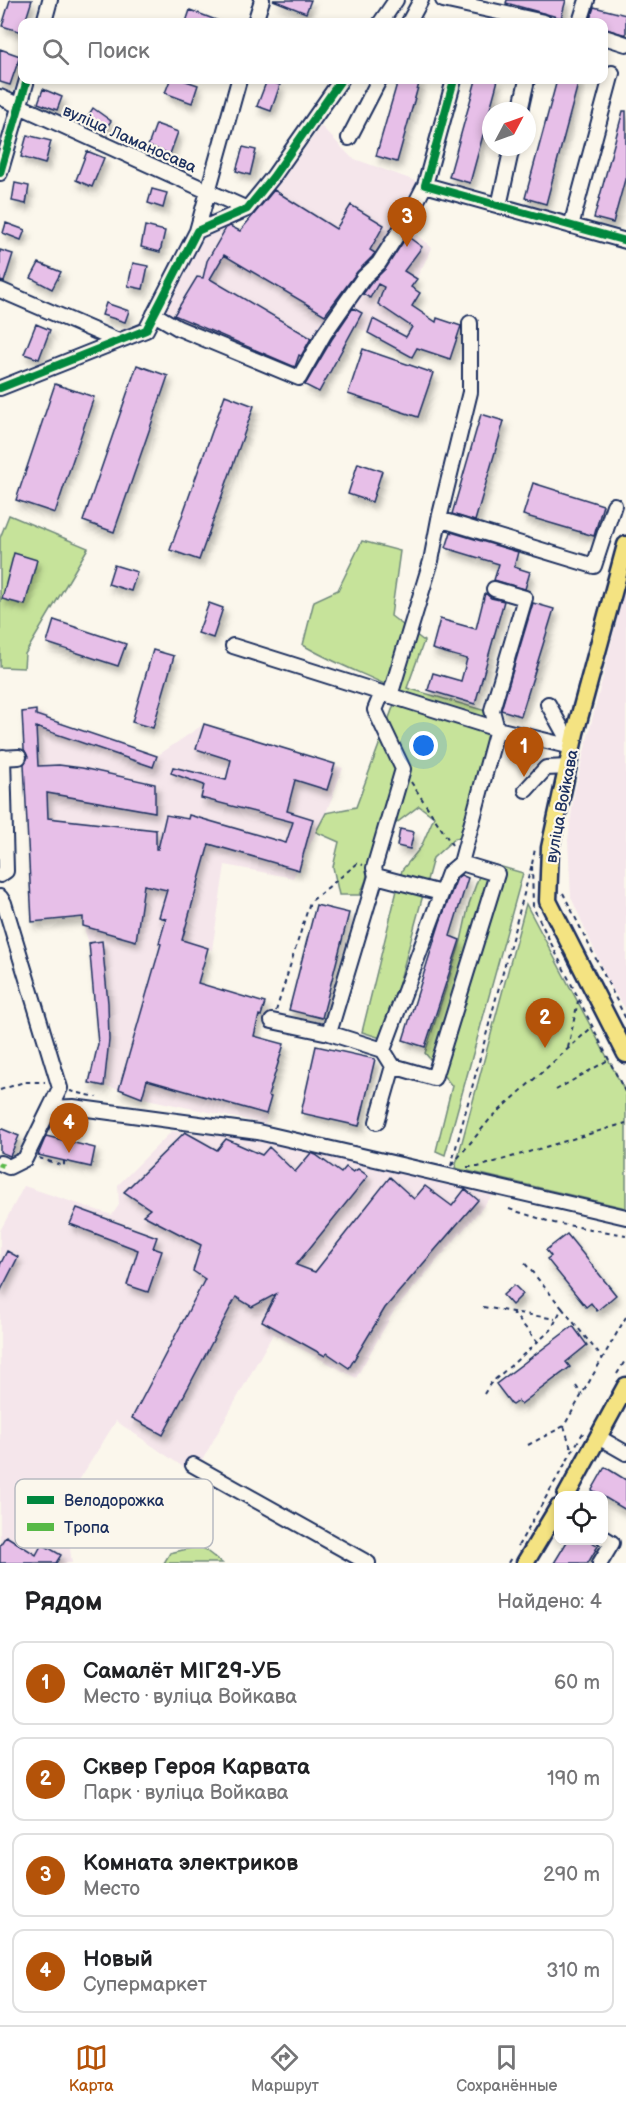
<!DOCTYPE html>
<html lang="ru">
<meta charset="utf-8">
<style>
body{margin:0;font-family:"Balsamiq Sans",sans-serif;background:#f2f2f2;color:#202124}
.controls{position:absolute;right:18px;bottom:18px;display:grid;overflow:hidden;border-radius:12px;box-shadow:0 3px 9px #0003}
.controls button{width:54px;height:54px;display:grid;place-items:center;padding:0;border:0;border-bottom:2px solid #e0e0e0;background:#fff;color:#202124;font:30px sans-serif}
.compass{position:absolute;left:482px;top:102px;width:54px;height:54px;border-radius:50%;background:#fff;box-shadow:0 3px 9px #0003;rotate:49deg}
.you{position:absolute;left:424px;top:746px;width:21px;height:21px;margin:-15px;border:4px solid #fff;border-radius:50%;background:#1a73e8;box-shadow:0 0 0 9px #1a73e833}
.badge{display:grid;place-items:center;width:39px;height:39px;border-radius:50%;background:#b45309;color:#fff;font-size:20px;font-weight:700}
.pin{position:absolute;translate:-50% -50px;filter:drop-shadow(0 2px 3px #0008)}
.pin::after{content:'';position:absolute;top:32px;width:21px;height:18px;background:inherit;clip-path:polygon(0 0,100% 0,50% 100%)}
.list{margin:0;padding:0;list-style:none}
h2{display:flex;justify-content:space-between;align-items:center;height:78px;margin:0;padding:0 24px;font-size:26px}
h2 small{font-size:20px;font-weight:400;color:#757577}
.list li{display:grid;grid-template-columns:39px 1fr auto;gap:18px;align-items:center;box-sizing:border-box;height:84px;margin:0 12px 12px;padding:0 12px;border:2px solid #e0e0e0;border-radius:12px}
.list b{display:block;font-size:22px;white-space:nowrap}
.list p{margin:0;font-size:20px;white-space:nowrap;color:#757577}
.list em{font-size:20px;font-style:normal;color:#757577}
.icon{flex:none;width:33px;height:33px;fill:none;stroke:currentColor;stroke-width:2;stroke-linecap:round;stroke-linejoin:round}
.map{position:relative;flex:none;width:626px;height:1563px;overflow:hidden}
.search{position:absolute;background:#fff;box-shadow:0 3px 9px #0003;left:18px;right:18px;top:18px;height:66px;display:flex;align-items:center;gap:15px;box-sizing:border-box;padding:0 21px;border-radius:12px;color:#757577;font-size:22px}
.sheet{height:462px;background:#fff}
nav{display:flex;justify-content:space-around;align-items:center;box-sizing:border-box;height:84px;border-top:2px solid #e0e0e0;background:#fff;font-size:16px;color:#757577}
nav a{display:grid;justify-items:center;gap:3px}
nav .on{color:#b45309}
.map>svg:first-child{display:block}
.built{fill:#f5e6eb}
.green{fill:#c6e39a;stroke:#70897c;stroke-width:1.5}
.building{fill:#e7bfe8;stroke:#1b2f5e;stroke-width:1.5;filter:url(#shadow)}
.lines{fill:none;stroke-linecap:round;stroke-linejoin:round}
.minor-casing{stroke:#1b2f5e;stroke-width:18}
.major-casing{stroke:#1b2f5e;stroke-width:21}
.path{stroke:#1b2f5e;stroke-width:2;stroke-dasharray:4.5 4.5;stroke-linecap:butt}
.minor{stroke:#fbf7ec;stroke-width:14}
.major{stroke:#f4e382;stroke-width:16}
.quiet{stroke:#58b947;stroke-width:6;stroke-dasharray:12 6;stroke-linecap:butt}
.cycleway-casing{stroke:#fbf7ec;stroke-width:11}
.cycleway{stroke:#00873e;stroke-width:8}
.labels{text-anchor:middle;stroke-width:4.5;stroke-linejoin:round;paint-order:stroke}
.street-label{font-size:16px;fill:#1b2f5e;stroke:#fbf7ec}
.key{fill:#fbf7ec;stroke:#b8bbc1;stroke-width:1.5}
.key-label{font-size:16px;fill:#1b2f5e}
</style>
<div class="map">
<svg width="626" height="1563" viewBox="0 0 626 1563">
<defs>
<filter id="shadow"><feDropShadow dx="3.5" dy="6" stdDeviation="3" flood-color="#0004"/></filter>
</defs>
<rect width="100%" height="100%" fill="#fbf7ec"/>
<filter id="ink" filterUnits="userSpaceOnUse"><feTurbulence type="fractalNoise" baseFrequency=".0167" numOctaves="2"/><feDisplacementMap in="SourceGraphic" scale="12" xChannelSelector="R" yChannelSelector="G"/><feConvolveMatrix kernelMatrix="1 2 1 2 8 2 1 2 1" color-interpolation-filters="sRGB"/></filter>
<g filter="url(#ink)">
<!-- built -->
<path class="built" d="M321,126L352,158L421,183L400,221L432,248L412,287L420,293L412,306L427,316L418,330L419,344L412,357L355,326L319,392L305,385L169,330L165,303L206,233L227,225L240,231L269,188L285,175Z
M626,583V1009L611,988L571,897L568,840L574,793Z
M36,710L49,719L157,756L204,724L343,768L326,813L293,878L225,865L212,950L208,949L198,983L265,1003L254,1036L284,1044L270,1090L271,1097L265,1124L142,1098L119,1089L89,1083L98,1044L89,943L83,926V918L32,922L22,712Z
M172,1131L251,1139L494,1194L394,1311L356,1378L273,1334L204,1457L189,1471L116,1421L48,1530L69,1542L72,1563H0V1231L24,1186L112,1215L119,1205L118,1185Z"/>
<!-- green -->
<path class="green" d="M9,515L88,548L25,654L24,668L0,667V538Z
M362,541L400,551L391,616L424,641L407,688L486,711L490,754L467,839L455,838L433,858L384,1039L362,1032L402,870L421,847L434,817L419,806L374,840L366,880L360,895H339L333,867L339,842L316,832L326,813L356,807L399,691C367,675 333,663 303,645L314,601L338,590Z
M484,862L523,873L445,1155L436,1151L452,1086L425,1053L461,941L469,904Z
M526,904L626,1093V1208L455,1168Z
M200,1546L222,1563H164L170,1553Z"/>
<!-- building -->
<path class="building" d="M10,0H32L25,22H22V32L2,26Z
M273,0H311L306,13Z
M507,0H566L561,18L506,3Z
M594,7L626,15V35L603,28V22H589Z
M190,10L221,22H186Z
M0,49L20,56L10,85L0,82Z
M170,80H183L198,85L192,103L165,93Z
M267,80L280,85L271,111L257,106Z
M398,80H420L397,162L376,156Z
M476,80H498L470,183L449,177Z
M557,80H579L546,204L525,198Z
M43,89L62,97L57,110L38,103Z
M93,108L111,121L104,131L86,119Z
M623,111H626V176L613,223L594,218Z
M156,124L178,132L170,154L148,146Z
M27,135L51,141L45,164L21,157Z
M243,147L256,150L250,175L236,171Z
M87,151L104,158L92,187L76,180Z
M15,183L29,186L26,204L12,201Z
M152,189L167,193L163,208L148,203Z
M274,190L336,229L351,205L384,225L370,250L375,253L372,257L357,272L325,315L224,255L210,279L311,338L301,356L299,355L295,367L174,315L197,277L203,278L207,261L226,228L230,226L240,231Z
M6,223L25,230L21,240L3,233Z
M145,226L165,231L160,252L141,247Z
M407,236L422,247L404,271L417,279L411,287L420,293L412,306L436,322L437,318L461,326L450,359L417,348L412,357L368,333L373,319L406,337L412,327L378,304L384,287L378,284L370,298L363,294L371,283L386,268Z
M0,250L13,254L4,282L0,281Z
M39,263L61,272L52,289L31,278Z
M133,263L148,266L143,289L128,286Z
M106,303L129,311L125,322L102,315Z
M353,308L362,313L319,392L305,385L332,339Z
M36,324L50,330L39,359L24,354Z
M363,349L433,373L418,417L348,394Z
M137,365L168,376L114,532L83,521Z
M55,384L94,397L55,513L16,500Z
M225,395L254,406L199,560L170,550Z
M481,414L504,421L475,521L452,514Z
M358,463L382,471L372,502L348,494Z
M533,483L603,505L594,536L523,515Z
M451,532L518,552L514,567L530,572L525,589L494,580L499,564L446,548Z
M14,553L37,560L25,605L2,599Z
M114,565L137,572L131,591L108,584Z
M485,593L491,598L504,601L475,704L428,690L433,673L461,681L467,659L432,649L440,619L476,629Z
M209,603L223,608L213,638L198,633Z
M533,603L554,609L521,716L501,710Z
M54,620L126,644L118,666L47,643Z
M153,650L174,656L153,728L132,722Z
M36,710V715L157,756L153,767L36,727L38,766L59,765L82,768L155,784V812L47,793L48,818L156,830V849H158L166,815L188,819L189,815L286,843L293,822L201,798L204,785L171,773L173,767L226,780L231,760L196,749L204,724L335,764L327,790L295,780L287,811L313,819L299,870L209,844L182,940L208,948L198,983L265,1003L261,1016L259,1015L254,1036L284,1044L268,1096L271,1097L266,1114L147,1080L142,1098L119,1089L161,944L159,943L166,919L159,917L167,890L144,885L136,941L83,926V917L32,922L24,764L28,757L24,749L22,712Z
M508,741L517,743L515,753L506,750Z
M400,829L414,832L410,849L397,846Z
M461,875L468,878L450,936L460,940L425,1047L403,1040L440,922L457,878Z
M316,905L349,913L322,1018L289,1010Z
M102,941L108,1003L109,1040L104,1086L89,1083L98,1044L89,943Z
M316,1046L375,1059L359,1126L301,1113Z
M0,1128L19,1136L10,1156L0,1152Z
M185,1132L217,1150L226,1139L262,1155L269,1147L295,1172L311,1153L316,1155L341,1173L346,1167L353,1172L358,1169L368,1176L296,1265L315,1272L390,1177L414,1199L425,1186L452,1206L465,1189L478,1200L385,1308L349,1368L327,1353L325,1356L262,1321L276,1294L252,1307L236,1297L163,1435L132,1418L205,1279L193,1271L201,1245L143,1215L150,1209L124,1192Z
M46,1136L95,1148L91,1167L38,1155Z
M77,1208L157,1237L153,1248L162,1251L148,1292L127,1285L138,1250L70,1224Z
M567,1234L616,1295L597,1311L591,1303L586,1307L547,1259L551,1256L546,1250Z
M7,1251L18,1257L0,1292V1265Z
M514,1285L523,1294L512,1305L503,1295Z
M573,1326L587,1345L566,1362L570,1367L521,1404L518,1401L512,1405L496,1384Z
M605,1467L626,1480V1510L592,1490Z
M6,1536L36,1555L42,1544L61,1555L56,1563H0V1545Z
M568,1540H589L598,1546L588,1563H554Z"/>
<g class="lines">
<!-- minor casing -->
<g class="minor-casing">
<path id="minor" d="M443,0L544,22
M44,22L50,0
M255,22L262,0
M381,22L396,0
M409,22L421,0
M580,22L587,0
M604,37L626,44
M454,80L425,185L626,241
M0,97L247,209
M520,111L527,80
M349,138L379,80
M0,173L27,80
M499,206L512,147
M571,226L612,73
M197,231L239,80
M0,290L118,341
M154,314L178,328L299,378L324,334L364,277L379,263L408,218L425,185
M0,388L146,330L197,231L247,209L273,177L341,80
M439,519L470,392V323
M494,589L525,598L492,710L497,729L572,747L548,704
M233,646L382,693
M390,696L431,561L439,519L594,566L614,505
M0,758L19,757
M526,790L546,768L568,767
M0,875L6,871L3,757
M376,876L441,893
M0,897L4,903L60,1088L50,1108
M272,1021L329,1033L383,1050
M329,1033L376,876L374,868L403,769L375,710L382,693L497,729L461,863L449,873L383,1050L393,1066
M377,1122L393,1066L434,1078L497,874L461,863
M0,1163L9,1167L25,1159L50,1108L73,1107L258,1132L626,1217
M598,1437L626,1453
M193,1465L368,1563
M600,1563L612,1543L604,1538"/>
</g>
<!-- major casing -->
<g class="major-casing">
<path id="major" d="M626,545L575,733L550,848L548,901L626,1054
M566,1496L626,1386
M525,1563L558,1508"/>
</g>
<!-- path -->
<path class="path" d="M411,782L452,845
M532,864L535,849
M563,893L626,1019
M276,1011L310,902L358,863L363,865
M568,1048L578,1001
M0,1090L24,1082H45
M556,1090L608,1060
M70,1091L97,1097
M39,1158L64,1166V1161
M452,1165L491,1118L591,1028
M451,1166L532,864L533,907L626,1094
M467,1167H478L626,1123
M509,1209L554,1223L626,1235
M483,1307L555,1319
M562,1308L603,1359
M512,1312L537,1341
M617,1374L626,1359
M576,1386L582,1395
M484,1394L490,1384L551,1330L562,1308L523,1261
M564,1426L572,1451
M528,1445L564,1426L626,1317
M518,1546L584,1431
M508,1563L512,1556"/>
<!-- minor -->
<use href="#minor" class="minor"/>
<!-- major -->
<use href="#major" class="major"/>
<!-- quiet -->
<path class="quiet" d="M0,1167L1,1163"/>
<!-- cycleway casing -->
<g class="cycleway-casing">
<path id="cycleway" d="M454,80L425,185L626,241
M0,173L27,80
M0,388L146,330L197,231L247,209L273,177L341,80"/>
</g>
<!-- cycleway -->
<use href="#cycleway" class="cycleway"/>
</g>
</g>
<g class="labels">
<!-- street labels -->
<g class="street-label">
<text transform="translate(130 138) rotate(24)" y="6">вуліца Ламаносава</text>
<text transform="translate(561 806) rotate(-79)" y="6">вуліца Войкава</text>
</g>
</g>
<!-- legend -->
<rect x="15" y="1479" width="198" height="69" rx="9" class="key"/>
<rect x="27" y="1496" width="27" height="8" fill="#00873e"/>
<rect x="27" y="1523" width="27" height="8" fill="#58b947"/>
<g class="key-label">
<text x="64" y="1506">Велодорожка</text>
<text x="64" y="1533">Тропа</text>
</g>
</svg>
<div class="controls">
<button><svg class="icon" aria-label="locate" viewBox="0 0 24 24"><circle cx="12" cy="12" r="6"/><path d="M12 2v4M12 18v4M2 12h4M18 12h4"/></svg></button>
</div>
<svg class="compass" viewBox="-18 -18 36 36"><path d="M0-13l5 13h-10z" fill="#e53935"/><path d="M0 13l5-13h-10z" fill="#757577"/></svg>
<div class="you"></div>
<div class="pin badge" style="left:524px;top:777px">1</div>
<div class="pin badge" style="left:545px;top:1048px">2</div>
<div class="pin badge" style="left:407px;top:247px">3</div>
<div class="pin badge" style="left:69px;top:1153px">4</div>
<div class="search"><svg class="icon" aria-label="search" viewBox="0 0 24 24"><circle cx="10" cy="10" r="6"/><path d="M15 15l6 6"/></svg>Поиск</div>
</div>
<section class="sheet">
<h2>Рядом<small>Найдено: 4</small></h2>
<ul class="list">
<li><span class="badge">1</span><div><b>Самалёт МІГ29-УБ</b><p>Место · вуліца Войкава</p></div><em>60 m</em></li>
<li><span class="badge">2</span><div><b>Сквер Героя Карвата</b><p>Парк · вуліца Войкава</p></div><em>190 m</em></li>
<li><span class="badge">3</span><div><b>Комната электриков</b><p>Место</p></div><em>290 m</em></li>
<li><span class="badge">4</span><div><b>Новый</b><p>Супермаркет</p></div><em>310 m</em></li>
</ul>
</section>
<nav>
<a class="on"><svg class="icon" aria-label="map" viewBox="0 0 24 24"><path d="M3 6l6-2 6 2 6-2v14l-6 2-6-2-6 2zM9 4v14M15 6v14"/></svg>Карта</a>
<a><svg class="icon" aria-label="directions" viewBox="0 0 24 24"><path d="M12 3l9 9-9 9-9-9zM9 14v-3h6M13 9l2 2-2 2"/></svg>Маршрут</a>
<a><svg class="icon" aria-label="saved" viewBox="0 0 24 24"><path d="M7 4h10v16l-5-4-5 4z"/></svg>Сохранённые</a>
</nav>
